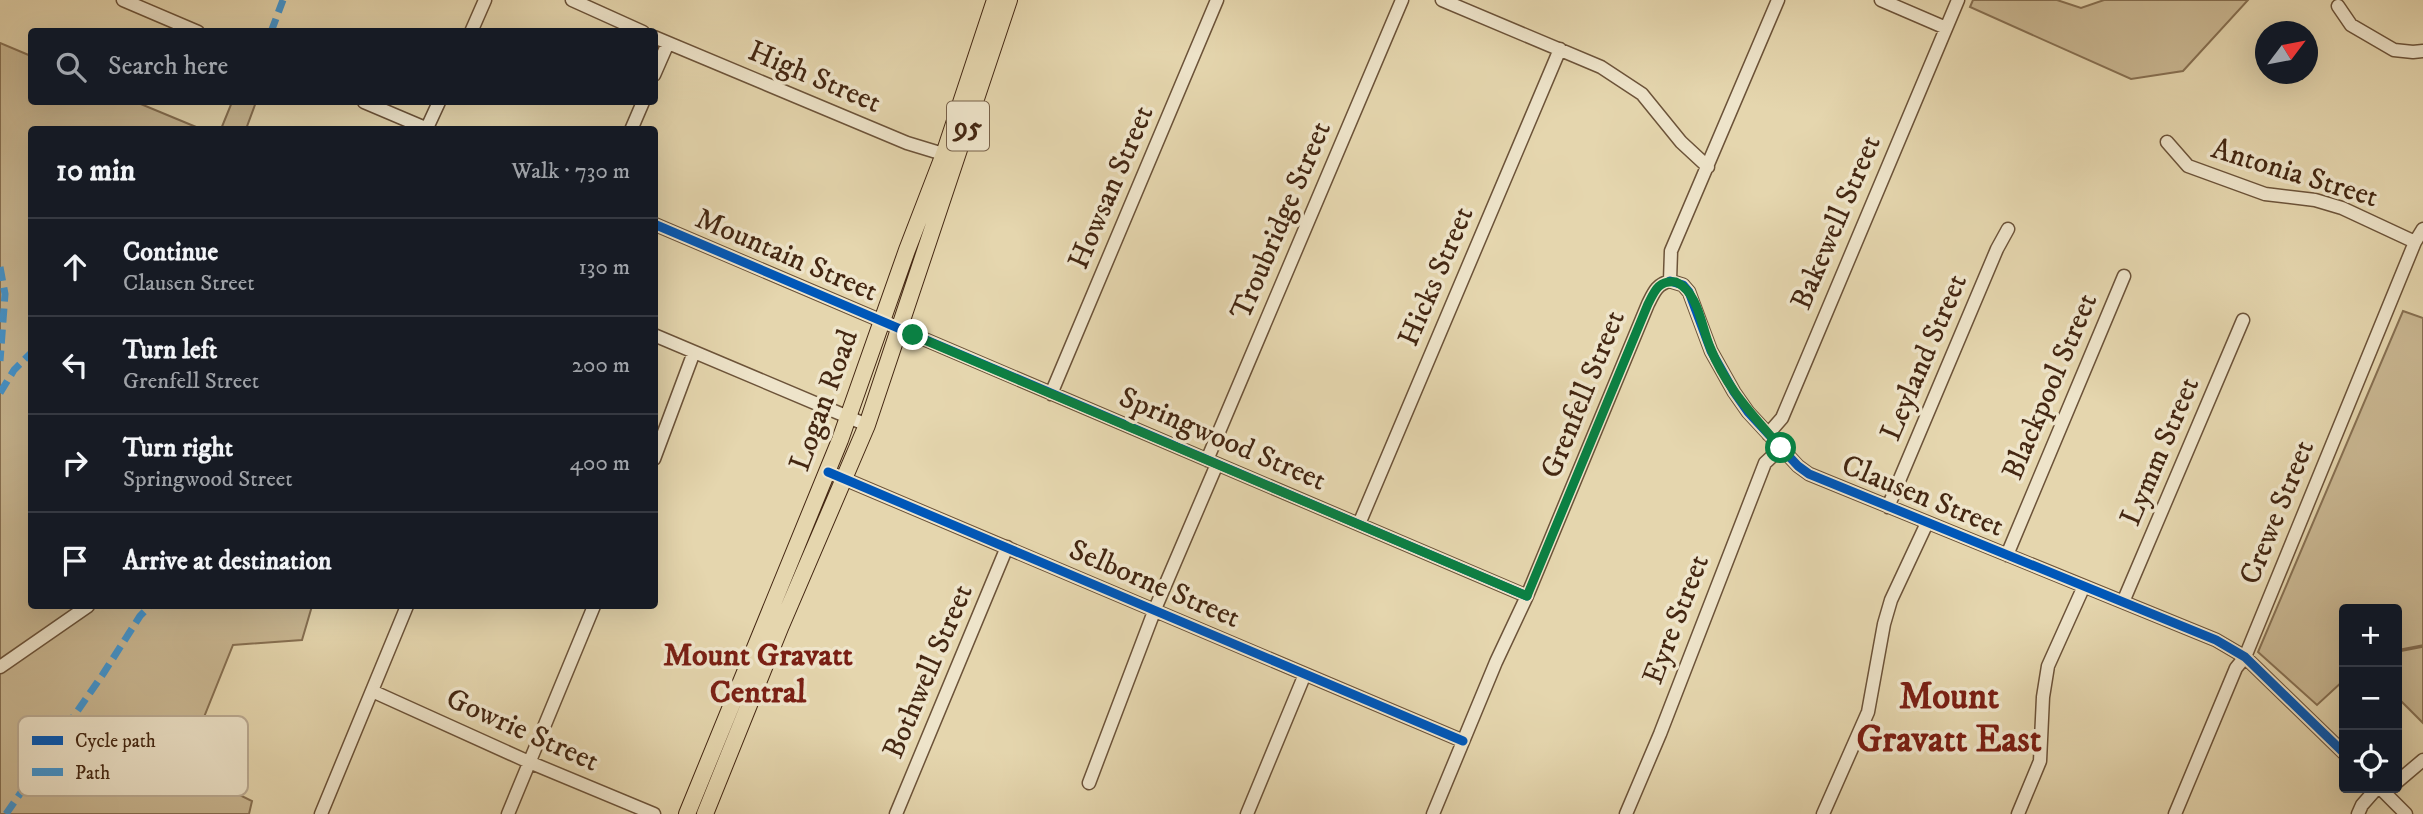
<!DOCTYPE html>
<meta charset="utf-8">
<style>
body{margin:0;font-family:"IM FELL DW Pica",serif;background:#242831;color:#f1f3f6}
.controls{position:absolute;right:21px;bottom:21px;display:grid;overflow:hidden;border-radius:7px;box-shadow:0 7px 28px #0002}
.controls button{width:63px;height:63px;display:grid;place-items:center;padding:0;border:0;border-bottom:2px solid #363941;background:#171b24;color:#f1f3f6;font:35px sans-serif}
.compass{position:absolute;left:2255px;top:21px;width:63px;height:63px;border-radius:50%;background:#171b24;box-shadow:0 7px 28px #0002;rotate:58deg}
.stop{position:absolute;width:21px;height:21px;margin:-16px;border:5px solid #0b8043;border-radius:50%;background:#fff}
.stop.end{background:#0b8043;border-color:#fff;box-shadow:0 2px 7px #0008}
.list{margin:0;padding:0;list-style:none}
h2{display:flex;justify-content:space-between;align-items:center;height:91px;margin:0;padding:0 28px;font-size:30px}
h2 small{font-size:23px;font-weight:400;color:#9ea1a6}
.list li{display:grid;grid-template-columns:46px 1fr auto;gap:21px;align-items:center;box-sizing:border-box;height:98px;padding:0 28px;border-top:2px solid #363941}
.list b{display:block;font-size:26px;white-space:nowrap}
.list p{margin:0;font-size:23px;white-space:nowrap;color:#9ea1a6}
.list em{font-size:23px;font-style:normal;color:#9ea1a6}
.icon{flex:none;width:38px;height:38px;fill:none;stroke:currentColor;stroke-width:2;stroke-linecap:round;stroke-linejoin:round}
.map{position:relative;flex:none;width:2423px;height:814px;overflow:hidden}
.search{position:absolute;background:#171b24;box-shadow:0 7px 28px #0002;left:28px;top:28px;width:630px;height:77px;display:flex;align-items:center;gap:18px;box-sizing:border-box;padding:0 24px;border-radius:7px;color:#9ea1a6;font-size:26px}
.panel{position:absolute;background:#171b24;box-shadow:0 7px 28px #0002;left:28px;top:126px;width:630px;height:483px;border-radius:7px}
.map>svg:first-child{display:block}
.green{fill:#cab893;stroke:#877052;stroke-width:2}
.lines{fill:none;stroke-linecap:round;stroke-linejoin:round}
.stream{stroke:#846c50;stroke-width:3.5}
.minor-casing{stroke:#6c5339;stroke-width:15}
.major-casing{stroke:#442712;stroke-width:18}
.minor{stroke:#eee4ca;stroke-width:12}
.major{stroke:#e5d6ae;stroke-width:16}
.quiet{stroke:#4096d3;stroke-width:7;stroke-dasharray:14 7;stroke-linecap:butt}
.cycleway-casing{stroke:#eee4ca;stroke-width:13}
.cycleway{stroke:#0057b8;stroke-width:9}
.route{stroke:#0b8043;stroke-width:9}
.labels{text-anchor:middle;stroke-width:7;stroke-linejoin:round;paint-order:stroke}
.shield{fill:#eee4ca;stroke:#776049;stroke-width:2}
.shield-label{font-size:28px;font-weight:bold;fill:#442712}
.street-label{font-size:30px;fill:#442712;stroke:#eee4ca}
.neighbourhood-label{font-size:32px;font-weight:bold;fill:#7a1f14;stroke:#eee4ca}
.district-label{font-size:37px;font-weight:bold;fill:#7a1f14;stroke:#eee4ca}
.key{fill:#eee4ca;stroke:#bbab93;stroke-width:2}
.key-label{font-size:19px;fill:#442712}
</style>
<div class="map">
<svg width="2423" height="814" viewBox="0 0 2423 814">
<rect width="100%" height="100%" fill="#e5d6ae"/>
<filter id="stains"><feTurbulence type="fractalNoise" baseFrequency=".00286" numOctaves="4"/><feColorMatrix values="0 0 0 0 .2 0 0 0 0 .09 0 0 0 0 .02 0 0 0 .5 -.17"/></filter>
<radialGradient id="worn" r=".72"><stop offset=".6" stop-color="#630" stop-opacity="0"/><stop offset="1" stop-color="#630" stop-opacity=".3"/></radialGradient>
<!-- green -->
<path class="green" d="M1973,0H2057L2081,8L2104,0H2248L2183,71L2131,79L1970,7Z
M0,43L31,56L32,102H136L201,129L32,130V606H312L302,640L233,645L198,732L211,781L252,801L249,814H0Z
M232,102H256L246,129H221Z
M2403,311L2423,318V723L2397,697V609H2344V680L2317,705L2258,652Z"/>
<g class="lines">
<!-- stream -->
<path class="stream" d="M2397,651L2423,646"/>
<!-- minor casing -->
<g class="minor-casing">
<path id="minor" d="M123,0L198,32
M572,0L643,32
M1442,0L1601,67L1642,94L1681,142L1708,167
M1881,0L1946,28
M2338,6L2351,25L2394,50L2413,52L2423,51
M471,32L485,0
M654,37L907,143L953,157
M654,75L668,43
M364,102L430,130
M427,128L439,102
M631,130L643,102
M2167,142L2188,166L2265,194L2315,200L2342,208L2415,242
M654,224L1527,596
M1670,281L1683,285L1689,292L1711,351L1734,392L1748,412L1798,466L1809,474L2216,640L2245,657L2344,753
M1670,281L1671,251L1778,0
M654,335L867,425
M1051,394L1217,0
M1768,434L1782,418L1958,0
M654,459L694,352
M1207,460L1402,0
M828,472L1463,741
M1888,507L1997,249L2008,229
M1359,524L1560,49
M2007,555L2124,276
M2123,602L2243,320
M0,667L88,606
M372,691L529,762L654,814
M2397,782L2423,760
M1089,783L1155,609L1217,464
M2380,788L2406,814
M321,814L407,606
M508,814L594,606
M896,814L1007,547
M1247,814L1305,674
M1433,814L1496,662L1527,596L1648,304C1654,292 1657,284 1670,281
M1626,814L1660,734L1765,463L1781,448
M1823,814L1868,712L1884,624L1891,600L1927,523
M2018,814L2040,761L2043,697L2048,666L2084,586
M2175,814L2236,668L2245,657L2415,242L2423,229
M2358,814L2362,805L2377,788"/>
</g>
<!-- major casing -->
<g class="major-casing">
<path id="major" d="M687,814L840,440L907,250L944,154L995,0
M705,814L780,628L867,425L1009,0"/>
</g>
<!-- minor -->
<use href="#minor" class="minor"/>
<!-- major -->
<use href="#major" class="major"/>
<!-- quiet -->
<path class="quiet" d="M271,32L283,0
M0,267L5,294L0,361
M0,393L14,370L32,352
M6,814L103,674L140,616L150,606"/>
<!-- cycleway casing -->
<g class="cycleway-casing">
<path id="cycleway" d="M654,224L1527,596
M1670,281L1683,285L1689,292L1711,351L1734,392L1748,412L1798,466L1809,474L2216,640L2245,657L2344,753
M828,472L1463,741"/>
</g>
<!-- cycleway -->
<use href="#cycleway" class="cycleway"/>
</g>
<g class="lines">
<!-- route -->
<path class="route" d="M913,335L1527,596L1648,304C1655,290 1659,280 1676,282C1699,293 1701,326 1710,347C1726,388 1753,415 1781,448"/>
</g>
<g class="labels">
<!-- shield labels -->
<rect class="shield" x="947" y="101.5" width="42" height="49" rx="5"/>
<g class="shield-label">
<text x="968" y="136">95</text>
</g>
<!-- street labels -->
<g class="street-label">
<text transform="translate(815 76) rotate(23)" y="10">High Street</text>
<text transform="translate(2295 172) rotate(17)" y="10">Antonia Street</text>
<text transform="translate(1110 187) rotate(-67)" y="10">Howsan Street</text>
<text transform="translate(1280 220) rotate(-67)" y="10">Troubridge Street</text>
<text transform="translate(1835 222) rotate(-67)" y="10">Bakewell Street</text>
<text transform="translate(787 254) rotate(23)" y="10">Mountain Street</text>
<text transform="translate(1435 276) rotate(-67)" y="10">Hicks Street</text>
<text transform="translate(1923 357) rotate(-67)" y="10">Leyland Street</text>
<text transform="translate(2049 386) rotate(-67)" y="10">Blackpool Street</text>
<text transform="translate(1582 394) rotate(-68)" y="10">Grenfell Street</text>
<text transform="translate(823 400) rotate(-70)" y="10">Logan Road</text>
<text transform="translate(1223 438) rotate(23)" y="10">Springwood Street</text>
<text transform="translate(2159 451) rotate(-67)" y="10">Lymm Street</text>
<text transform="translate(1923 495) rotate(22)" y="10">Clausen Street</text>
<text transform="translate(2276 512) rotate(-68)" y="10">Crewe Street</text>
<text transform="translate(1155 583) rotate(23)" y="10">Selborne Street</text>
<text transform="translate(1675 619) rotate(-69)" y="10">Eyre Street</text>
<text transform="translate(927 671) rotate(-67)" y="10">Bothwell Street</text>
<text transform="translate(523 729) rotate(24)" y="10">Gowrie Street</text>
</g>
<!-- neighbourhood labels -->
<g class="neighbourhood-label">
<text x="758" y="665">Mount Gravatt<tspan x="758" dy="37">Central</tspan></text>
</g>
<!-- district labels -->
<g class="district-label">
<text x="1949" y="708">Mount<tspan x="1949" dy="43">Gravatt East</tspan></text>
</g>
</g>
<!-- legend -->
<rect x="18" y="716" width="230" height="80" rx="10" class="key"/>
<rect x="32" y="736" width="31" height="9" fill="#0057b8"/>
<rect x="32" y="768" width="31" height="8" fill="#4096d3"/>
<g class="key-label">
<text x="75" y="747">Cycle path</text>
<text x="75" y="779">Path</text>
</g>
<rect width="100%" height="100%" filter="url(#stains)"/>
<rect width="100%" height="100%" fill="url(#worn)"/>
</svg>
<div class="controls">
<button>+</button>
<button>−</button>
<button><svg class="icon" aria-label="locate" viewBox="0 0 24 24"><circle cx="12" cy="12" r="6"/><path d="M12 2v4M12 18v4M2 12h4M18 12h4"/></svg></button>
</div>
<svg class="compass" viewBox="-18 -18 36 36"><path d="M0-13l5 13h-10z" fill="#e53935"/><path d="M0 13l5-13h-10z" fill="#9ea1a6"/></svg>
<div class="stop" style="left:1781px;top:448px"></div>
<div class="stop end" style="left:913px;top:335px"></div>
<div class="search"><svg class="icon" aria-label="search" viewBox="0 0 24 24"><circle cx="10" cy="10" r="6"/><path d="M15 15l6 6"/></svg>Search here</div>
<section class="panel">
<h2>10 min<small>Walk · 730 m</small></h2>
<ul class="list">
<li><svg class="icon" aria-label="ahead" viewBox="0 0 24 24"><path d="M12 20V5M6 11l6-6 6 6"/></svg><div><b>Continue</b><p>Clausen Street</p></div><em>130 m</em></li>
<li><svg class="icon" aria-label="left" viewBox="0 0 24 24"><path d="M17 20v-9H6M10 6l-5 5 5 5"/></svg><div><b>Turn left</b><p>Grenfell Street</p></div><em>200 m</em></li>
<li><svg class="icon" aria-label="right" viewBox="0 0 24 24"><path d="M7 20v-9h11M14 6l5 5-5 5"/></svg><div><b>Turn right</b><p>Springwood Street</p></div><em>400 m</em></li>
<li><svg class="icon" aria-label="arrive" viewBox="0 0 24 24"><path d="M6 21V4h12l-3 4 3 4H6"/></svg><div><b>Arrive at destination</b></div></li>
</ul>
</section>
</div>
